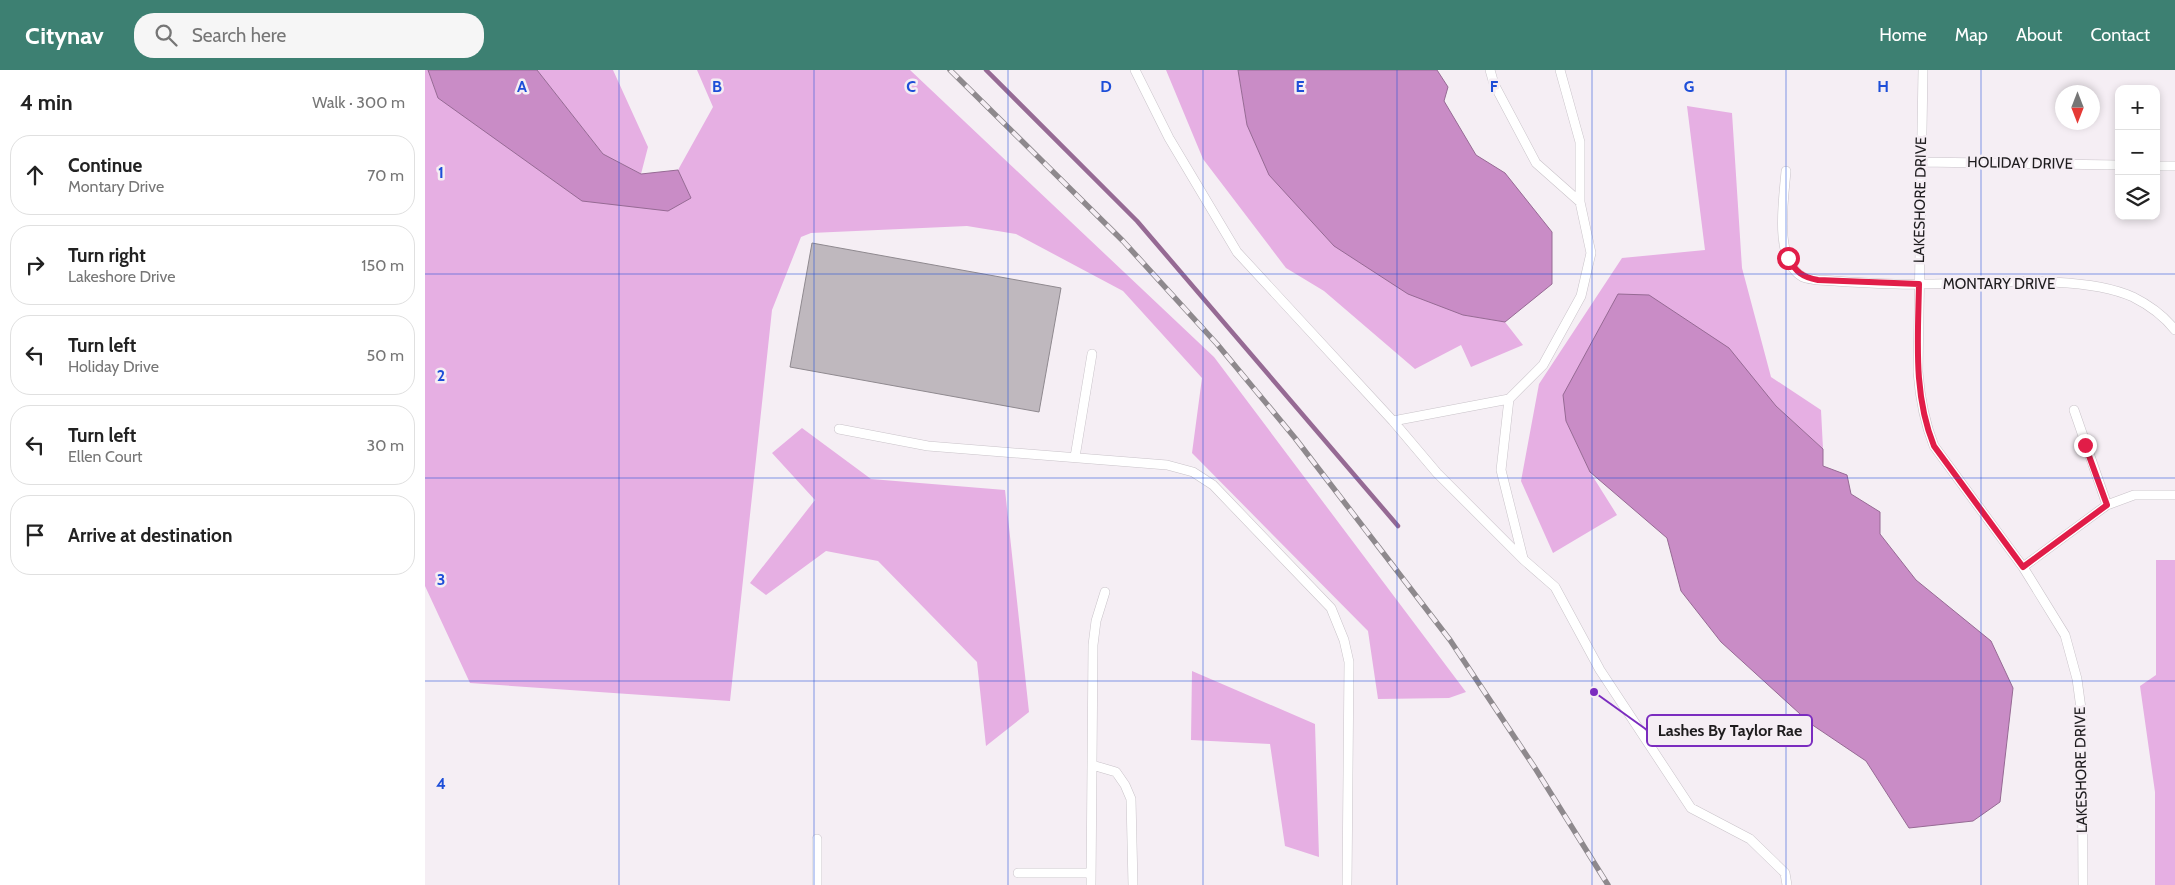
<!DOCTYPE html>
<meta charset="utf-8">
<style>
body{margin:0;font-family:Cabin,sans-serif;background:#f6f6f6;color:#222}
.controls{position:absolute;right:15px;top:15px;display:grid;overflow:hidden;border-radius:10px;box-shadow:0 2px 8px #0003}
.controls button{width:45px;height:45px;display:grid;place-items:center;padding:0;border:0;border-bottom:1px solid #e0e0e0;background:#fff;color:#222;font:25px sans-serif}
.compass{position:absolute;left:1630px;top:15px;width:45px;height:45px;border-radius:50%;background:#fff;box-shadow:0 2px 8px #0003;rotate:180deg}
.stop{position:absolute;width:15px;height:15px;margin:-11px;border:4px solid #e11d48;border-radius:50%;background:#fff}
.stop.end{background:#e11d48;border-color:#fff;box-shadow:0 1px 5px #0008}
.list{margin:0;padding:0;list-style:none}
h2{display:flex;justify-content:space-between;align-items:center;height:65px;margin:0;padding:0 20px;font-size:21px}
h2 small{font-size:16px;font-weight:400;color:#767676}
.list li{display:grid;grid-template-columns:32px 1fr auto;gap:15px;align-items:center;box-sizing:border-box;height:80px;margin:0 10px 10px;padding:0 10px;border:1px solid #e0e0e0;border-radius:20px}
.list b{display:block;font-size:19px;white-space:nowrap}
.list p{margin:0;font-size:16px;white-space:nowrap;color:#767676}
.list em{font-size:16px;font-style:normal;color:#767676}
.icon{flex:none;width:28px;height:28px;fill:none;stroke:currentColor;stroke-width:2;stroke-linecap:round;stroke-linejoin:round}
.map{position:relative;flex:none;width:1750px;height:815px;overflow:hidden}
header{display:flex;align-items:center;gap:30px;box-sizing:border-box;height:70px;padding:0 25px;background:#3d8072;color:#fff}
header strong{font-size:24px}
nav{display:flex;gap:28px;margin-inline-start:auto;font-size:18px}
.search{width:350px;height:45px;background:#f6f6f6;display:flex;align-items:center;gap:12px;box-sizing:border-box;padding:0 18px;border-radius:20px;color:#767676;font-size:19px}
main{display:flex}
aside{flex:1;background:#fff}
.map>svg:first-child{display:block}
.green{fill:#e6afe3}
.water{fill:#c98cc6;stroke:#966a94}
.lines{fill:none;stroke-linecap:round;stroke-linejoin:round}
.stream{stroke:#966a94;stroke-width:4.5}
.building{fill:#bfb8be;stroke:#8f898f}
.lane-casing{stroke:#c9c3c9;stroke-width:10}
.lane{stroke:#fff;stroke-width:9}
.rail-casing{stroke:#8e898d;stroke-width:5.5}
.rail{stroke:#f5eef4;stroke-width:4;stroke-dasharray:11;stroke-linecap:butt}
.route{stroke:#e11d48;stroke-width:6}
.grid{fill:none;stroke:#1d4ed8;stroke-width:1;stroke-opacity:0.55}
.labels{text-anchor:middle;stroke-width:5;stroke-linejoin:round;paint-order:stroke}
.street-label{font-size:15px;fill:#1e1c1e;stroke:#f5eef4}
.grid-label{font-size:16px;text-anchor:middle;font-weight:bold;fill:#1d4ed8;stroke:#f5eef4;stroke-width:5;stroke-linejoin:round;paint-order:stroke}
.leader{fill:none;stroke:#7b2cbf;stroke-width:2}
.callout-dot{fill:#7b2cbf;stroke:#f5eef4;stroke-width:2}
.callout{fill:#f5eef4;stroke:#7b2cbf;stroke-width:2}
.callout-label{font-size:16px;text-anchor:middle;font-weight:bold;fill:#1e1c1e}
</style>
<header>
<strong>Citynav</strong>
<div class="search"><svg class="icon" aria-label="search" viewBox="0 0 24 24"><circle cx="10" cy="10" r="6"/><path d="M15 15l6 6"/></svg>Search here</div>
<nav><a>Home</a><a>Map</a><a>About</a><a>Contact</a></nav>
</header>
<main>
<aside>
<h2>4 min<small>Walk · 300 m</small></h2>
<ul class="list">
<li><svg class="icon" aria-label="ahead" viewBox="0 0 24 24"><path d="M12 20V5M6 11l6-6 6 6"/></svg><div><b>Continue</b><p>Montary Drive</p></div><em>70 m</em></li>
<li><svg class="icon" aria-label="right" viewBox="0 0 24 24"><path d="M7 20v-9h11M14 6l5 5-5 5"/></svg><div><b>Turn right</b><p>Lakeshore Drive</p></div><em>150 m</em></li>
<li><svg class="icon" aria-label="left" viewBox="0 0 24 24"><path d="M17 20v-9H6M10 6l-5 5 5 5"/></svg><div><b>Turn left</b><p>Holiday Drive</p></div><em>50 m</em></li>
<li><svg class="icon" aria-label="left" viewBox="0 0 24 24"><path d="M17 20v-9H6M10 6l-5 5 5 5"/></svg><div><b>Turn left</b><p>Ellen Court</p></div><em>30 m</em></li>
<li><svg class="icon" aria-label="arrive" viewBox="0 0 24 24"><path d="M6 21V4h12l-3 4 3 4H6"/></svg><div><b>Arrive at destination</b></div></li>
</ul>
</aside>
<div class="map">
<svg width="1750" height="815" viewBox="0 0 1750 815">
<rect width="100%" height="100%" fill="#f5eef4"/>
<!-- green -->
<path class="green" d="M0,0H3L13,28L266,128L253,100L288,37L272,0H485L789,287L1041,622L1024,628L953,629L943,561L767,383L777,308L698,221L591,164L542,156L386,163L376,167L347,240L305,631L45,613L0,516Z
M112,0H188L223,77L216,104L178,84Z
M741,0H813L822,55L1038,245L1080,252L1098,275L1046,297L1036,275L990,299L899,221L861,198L778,89Z
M1262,36L1307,43L1317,198L1346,307L1396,340L1398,379L1351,336L1141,351L1165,402L1192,445L1128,483L1096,411L1114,314L1197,188L1280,180Z
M377,358L446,409L580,420L604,642L561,676L552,592L453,491L401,481L341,525L325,513L390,430L347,383Z
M1731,490H1750V815H1730V722L1715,616L1731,605Z
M767,601L890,654L894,787L860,776L845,674L766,670Z"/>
<!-- water -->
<path class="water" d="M3,0H112L178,84L216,104L253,100L266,128L243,141L157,131L13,28Z
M813,0H1012L1023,17L1019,31L1051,85L1080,103L1127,162V214L1080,252L1038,245L983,224L909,176L844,105L822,55Z
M1193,224L1224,225L1304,278L1351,336L1398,379V396L1422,405L1426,424L1455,442V464L1491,510L1566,571L1588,618L1575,732L1548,751L1484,758L1441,691L1386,654L1296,572L1256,521L1242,468L1165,402L1141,351L1138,325Z"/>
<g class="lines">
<!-- stream -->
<path class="stream" d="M561,0L712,151L973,456"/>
</g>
<!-- building -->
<path class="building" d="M387,173L636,218L614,342L365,297Z"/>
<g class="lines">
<!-- lane casing -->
<g class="lane-casing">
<path id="lane" d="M710,0L744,68L812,182L968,351L1012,403L1099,490L1130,517L1175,600L1266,738L1325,769L1360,803L1362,815
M1135,0L1155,72V132
M1498,0L1493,302C1495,328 1499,351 1509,376L1598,497L1640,565L1652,609L1657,646L1658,815
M1496,92L1694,95
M1731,96H1750
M1361,101C1359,128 1348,191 1378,207C1382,209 1388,209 1393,210C1427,212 1462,215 1496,214C1555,214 1656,203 1708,227C1724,235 1739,246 1750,260
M1084,329L1076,400L1098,488
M1649,340L1682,435
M968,351L1084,329L1118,295L1156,226L1166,183L1155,132L1111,93L1069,14L1065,0
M414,359L503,376L742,395L768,402L788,415L906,538L919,570L924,592L922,815
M650,387L667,284
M1598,497L1682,435L1709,425H1750
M667,695L691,702L700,715L706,729L708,815
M593,803H666
M392,815V769
M666,815L668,575L671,551L680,522"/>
</g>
<!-- lane -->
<use href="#lane" class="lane"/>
<!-- rail casing -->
<g class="rail-casing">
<path id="rail" d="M525,0L698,171L792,274L870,368L1025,570L1110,698L1183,815"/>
</g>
<!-- rail -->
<use href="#rail" class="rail"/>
</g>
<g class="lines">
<!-- route -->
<path class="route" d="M1363,188C1371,202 1377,207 1393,210L1494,214C1493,270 1488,324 1509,376L1598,497L1682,435L1660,375"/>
</g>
<!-- grid -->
<path class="grid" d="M194,0V815M389,0V815M583,0V815M778,0V815M972,0V815M1167,0V815M1361,0V815M1556,0V815M0,204H1750M0,408H1750M0,611H1750"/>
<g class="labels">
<!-- street labels -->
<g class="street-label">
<text transform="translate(1595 93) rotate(1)" y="5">HOLIDAY DRIVE</text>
<text transform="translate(1495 130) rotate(-89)" y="5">LAKESHORE DRIVE</text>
<text x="1574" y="219">MONTARY DRIVE</text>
<text transform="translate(1656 700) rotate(-91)" y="5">LAKESHORE DRIVE</text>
</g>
</g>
<g class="grid-label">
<text x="97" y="22">A</text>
<text x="292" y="22">B</text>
<text x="486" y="22">C</text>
<text x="681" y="22">D</text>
<text x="875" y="22">E</text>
<text x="1069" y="22">F</text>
<text x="1264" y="22">G</text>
<text x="1458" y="22">H</text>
<text x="16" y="108">1</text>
<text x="16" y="311">2</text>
<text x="16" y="515">3</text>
<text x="16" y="719">4</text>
</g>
<!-- callouts -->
<path class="leader" d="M1169 622L1222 660"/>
<circle class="callout-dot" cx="1169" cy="622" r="5"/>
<rect class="callout" x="1222" y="645" width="165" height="31" rx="5"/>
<g class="callout-label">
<text x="1305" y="666">Lashes By Taylor Rae</text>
</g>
</svg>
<div class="controls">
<button>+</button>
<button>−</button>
<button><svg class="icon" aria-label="layers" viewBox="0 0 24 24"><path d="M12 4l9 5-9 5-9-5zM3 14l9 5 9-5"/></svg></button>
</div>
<svg class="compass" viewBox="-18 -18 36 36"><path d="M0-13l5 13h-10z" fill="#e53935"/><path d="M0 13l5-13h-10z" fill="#767676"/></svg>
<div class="stop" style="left:1363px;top:188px"></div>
<div class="stop end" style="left:1660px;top:375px"></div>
</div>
</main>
